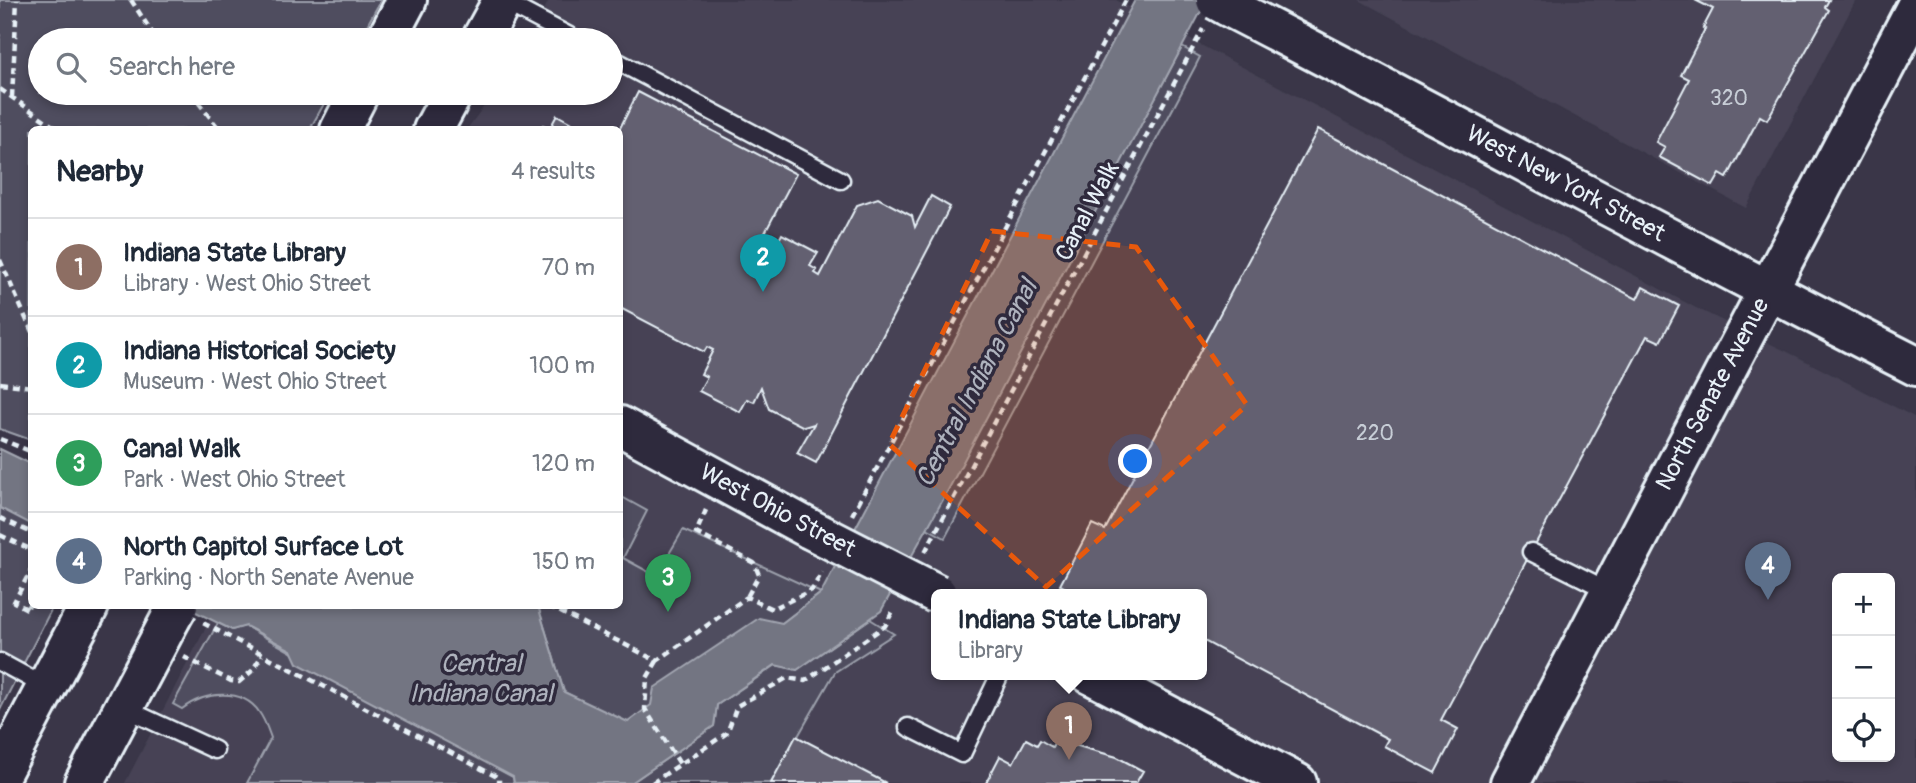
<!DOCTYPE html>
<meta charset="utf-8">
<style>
body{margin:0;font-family:Pangolin,sans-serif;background:#f2f2f3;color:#1f2937}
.controls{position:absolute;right:21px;bottom:21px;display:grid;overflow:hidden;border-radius:10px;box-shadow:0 4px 10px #0003}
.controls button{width:63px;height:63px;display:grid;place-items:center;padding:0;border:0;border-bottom:2px solid #e0e1e3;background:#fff;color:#1f2937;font:35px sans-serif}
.you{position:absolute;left:1136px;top:462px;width:24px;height:24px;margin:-18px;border:5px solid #fff;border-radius:50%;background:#1a73e8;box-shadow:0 0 0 10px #1a73e833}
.badge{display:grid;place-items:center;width:46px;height:46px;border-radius:50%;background:#845c67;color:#fff;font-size:23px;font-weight:700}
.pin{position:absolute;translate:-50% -58px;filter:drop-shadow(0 2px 4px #0008)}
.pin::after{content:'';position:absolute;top:37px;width:24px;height:21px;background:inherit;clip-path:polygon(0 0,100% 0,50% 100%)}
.popup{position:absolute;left:931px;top:589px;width:276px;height:91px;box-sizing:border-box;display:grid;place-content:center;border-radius:10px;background:#fff;filter:drop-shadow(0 2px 5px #0005);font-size:23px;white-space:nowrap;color:#747a83}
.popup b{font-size:26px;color:#1f2937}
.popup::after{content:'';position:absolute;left:50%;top:100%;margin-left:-14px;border:14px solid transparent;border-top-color:#fff}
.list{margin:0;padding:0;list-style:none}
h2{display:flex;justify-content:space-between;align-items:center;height:91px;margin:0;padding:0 28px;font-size:30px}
h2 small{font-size:23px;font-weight:400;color:#747a83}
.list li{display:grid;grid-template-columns:46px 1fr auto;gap:21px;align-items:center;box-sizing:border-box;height:98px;padding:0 28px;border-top:2px solid #e0e1e3}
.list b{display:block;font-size:26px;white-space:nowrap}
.list p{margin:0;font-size:23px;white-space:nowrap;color:#747a83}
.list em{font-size:23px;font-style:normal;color:#747a83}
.icon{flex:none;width:38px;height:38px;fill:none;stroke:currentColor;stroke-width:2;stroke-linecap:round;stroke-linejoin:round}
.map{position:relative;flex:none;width:1916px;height:783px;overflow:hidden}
.search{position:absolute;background:#fff;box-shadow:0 4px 10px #0003;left:28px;top:28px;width:595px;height:77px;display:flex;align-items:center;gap:18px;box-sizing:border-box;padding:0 24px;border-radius:38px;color:#747a83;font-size:26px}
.panel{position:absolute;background:#fff;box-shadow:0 4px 10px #0003;left:28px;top:126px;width:595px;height:483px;border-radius:10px}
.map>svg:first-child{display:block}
.built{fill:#464354;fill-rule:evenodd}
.green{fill:#504e5f;stroke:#9ca0ac;stroke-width:2}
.water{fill:#737482;stroke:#a2a6b1;stroke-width:2}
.building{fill:#636171;stroke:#e8f1f8;stroke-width:2}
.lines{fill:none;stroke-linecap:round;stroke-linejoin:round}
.service-casing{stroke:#e8f1f8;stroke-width:21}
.tertiary-casing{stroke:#e8f1f8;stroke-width:44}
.secondary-casing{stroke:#e8f1f8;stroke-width:44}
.primary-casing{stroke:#e8f1f8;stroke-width:44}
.path{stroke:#e8f1f8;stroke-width:4.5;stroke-dasharray:7 5;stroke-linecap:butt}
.service{stroke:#2f2a3d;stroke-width:16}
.tertiary{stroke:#2f2a3d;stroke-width:38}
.secondary{stroke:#2f2a3d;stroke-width:38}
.primary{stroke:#2f2a3d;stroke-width:38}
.secondary-bridge-casing{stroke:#e8f1f8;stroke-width:44;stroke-linecap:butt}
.primary-bridge-casing{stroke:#e8f1f8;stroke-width:44;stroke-linecap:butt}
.secondary-bridge{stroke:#2f2a3d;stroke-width:38}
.primary-bridge{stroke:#2f2a3d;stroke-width:38}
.marked{fill:#e8590c;fill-opacity:0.2;stroke:#e8590c;stroke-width:5;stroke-dasharray:14 9;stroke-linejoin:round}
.labels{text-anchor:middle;stroke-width:7;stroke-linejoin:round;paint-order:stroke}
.number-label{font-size:21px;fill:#c7cdd6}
.street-label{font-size:24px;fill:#e8f1f8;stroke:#2f2a3d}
.water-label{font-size:26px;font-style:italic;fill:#aeb2bd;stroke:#2f2a3d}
</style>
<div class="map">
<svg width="1916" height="783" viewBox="0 0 1916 783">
<rect width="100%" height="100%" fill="#3a3648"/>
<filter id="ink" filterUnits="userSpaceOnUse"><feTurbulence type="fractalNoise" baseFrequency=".0143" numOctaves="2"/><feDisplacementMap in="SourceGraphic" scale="14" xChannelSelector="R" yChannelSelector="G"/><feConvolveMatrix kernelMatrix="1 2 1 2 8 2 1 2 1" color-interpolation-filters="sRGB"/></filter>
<g filter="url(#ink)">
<!-- built -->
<path class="built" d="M549,0H1116L1696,308L1796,356L1916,418V783H125L217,606H620V130L467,129L494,93H611V40H529ZM1837,578H1890V757H1837ZM936,594H1202V674H936Z
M1359,0H1856L1746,208Z"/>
<!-- green -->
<path class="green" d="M0,0H381L359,40H40V93H330L310,129L32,130L31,440L0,429Z
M1182,47L1200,57L1196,65L945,538L927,528Z
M620,496L647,511L623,558L656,576L683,530L821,593L782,623L627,723L564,692L538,606H620Z
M0,507L31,523L32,606H53L0,710Z
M870,619L894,634L835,672L771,783H631L714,726L717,705L776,665L797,670Z
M218,623L232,630L245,626L513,777L514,783H247L271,738C268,730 265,720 259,712C242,687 204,692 182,709L173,704Z"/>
<!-- water -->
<path class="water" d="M1135,0H1207L945,496L881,611L797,670L775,665L717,705L714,726L631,783H514L513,777L297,663L291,650L246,626L232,630L184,606H538L564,692L628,722L651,705L654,688L759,618L782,623L821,593Z
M0,449L31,464V524L0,508Z"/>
<!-- building -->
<path class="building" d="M1695,0H1829L1825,7L1829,10L1767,120L1760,116L1727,178L1720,174L1713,186L1659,157L1665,147L1656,142L1689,79L1681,75L1705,29L1703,28L1713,9Z
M638,92L796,174L759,244L773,251L782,234L818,253L810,266L817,270L815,273L820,276L857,205L878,198L912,216L915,227L931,196L950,207L816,463L797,453L814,424L804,427L769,409L761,387L754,402L747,399L740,412L699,391L707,377L701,374L713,350L707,347L704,352L620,308L619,130Z
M557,115L584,130H541L543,125L550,128Z
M1318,129L1637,299L1643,287L1679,306L1660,342L1647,336L1441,720L1458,729L1435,773L1384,746L1388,739L1202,640V594H1077L1060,585L1092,524L1105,530Z
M796,736L886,783H771Z
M1026,739L1037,745L1040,740L1052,747L1056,740L1117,757L1143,771L1136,783H986L1000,756L1013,763Z"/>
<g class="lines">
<!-- service casing -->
<g class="service-casing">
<path id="service" d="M503,1L577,40
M611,58L841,180
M1531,552L1609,591
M0,662L46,687
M124,708L215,750
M908,727L962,754L1000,674"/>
</g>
<!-- tertiary casing -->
<g class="tertiary-casing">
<path id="tertiary" d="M1510,783L1916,7"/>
</g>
<!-- secondary casing -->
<g class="secondary-casing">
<path id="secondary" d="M1227,6C1458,125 1685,249 1916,366
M620,426L810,529
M1090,674L1297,783"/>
</g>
<!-- primary casing -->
<g class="primary-casing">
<path id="primary" d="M386,40L407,0
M481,40L503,0
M340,130L359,93
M433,130L453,93
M0,775L89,606
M84,783L171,618"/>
</g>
<!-- path -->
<path class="path" d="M131,0L157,40
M0,89L59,130
M191,93L220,130
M12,97L17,0
M0,260L32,332
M0,383L32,387
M0,439L32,452
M706,510L696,533L754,563L759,575L747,597
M852,515L1126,0
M0,518L32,533
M0,535L32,550
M925,552L1203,29
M549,606L657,661L747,597L772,609L812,590L822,572
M28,607L32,598
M27,609L14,602L32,568
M203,623L499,778V783
M184,657L231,681L239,682L252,671L262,655
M657,661L647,678L645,709L680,764
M652,783L727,733L737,706L787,678L805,681L885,626L894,609"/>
<!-- service -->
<use href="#service" class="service"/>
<!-- tertiary -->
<use href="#tertiary" class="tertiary"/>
<!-- secondary -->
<use href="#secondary" class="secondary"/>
<!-- primary -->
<use href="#primary" class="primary"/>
<!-- secondary-bridge casing -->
<g class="secondary-bridge-casing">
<path id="secondary-bridge" d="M1216,0L1227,6
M810,529L937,594"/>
</g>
<!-- primary-bridge casing -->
<g class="primary-bridge-casing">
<path id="primary-bridge" d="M171,618L178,606"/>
</g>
<!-- secondary-bridge -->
<use href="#secondary-bridge" class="secondary-bridge"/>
<!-- primary-bridge -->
<use href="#primary-bridge" class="primary-bridge"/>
</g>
</g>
<!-- marked area -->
<path class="marked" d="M992,231L1136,247L1247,405L1046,587L889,444Z"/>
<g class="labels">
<!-- number labels -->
<g class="number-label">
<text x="1729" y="105">320</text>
<text x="1375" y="440">220</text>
</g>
<!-- street labels -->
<g class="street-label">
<text transform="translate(1566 183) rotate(28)" y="8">West New York Street</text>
<text transform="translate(1087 211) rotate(-62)" y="8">Canal Walk</text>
<text transform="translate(1712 394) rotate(-62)" y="8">North Senate Avenue</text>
<text transform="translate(778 510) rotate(28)" y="8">West Ohio Street</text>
</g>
<!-- water labels -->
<g class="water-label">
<text transform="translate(976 383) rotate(-62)" y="9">Central Indiana Canal</text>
<text x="481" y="672">Central<tspan x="481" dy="30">Indiana Canal</tspan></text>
</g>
</g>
</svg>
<div class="controls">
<button>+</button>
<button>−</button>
<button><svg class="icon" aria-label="locate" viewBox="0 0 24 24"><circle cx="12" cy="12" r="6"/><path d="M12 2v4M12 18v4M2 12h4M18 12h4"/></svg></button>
</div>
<div class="you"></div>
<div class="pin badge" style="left:1069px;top:760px;background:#8d6e63">1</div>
<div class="popup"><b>Indiana State Library</b>Library</div>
<div class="pin badge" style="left:763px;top:292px;background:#0f9aa8">2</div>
<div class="pin badge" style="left:668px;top:612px;background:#2e9e5b">3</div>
<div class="pin badge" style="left:1768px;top:600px;background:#5c6f8a">4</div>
<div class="search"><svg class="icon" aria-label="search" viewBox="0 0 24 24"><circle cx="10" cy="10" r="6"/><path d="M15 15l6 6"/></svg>Search here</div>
<section class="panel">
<h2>Nearby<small>4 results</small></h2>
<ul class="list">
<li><span class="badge" style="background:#8d6e63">1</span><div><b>Indiana State Library</b><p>Library · West Ohio Street</p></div><em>70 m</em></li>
<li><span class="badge" style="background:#0f9aa8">2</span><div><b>Indiana Historical Society</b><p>Museum · West Ohio Street</p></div><em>100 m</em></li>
<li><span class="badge" style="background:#2e9e5b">3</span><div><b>Canal Walk</b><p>Park · West Ohio Street</p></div><em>120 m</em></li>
<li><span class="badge" style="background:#5c6f8a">4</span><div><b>North Capitol Surface Lot</b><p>Parking · North Senate Avenue</p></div><em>150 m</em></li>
</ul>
</section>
</div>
